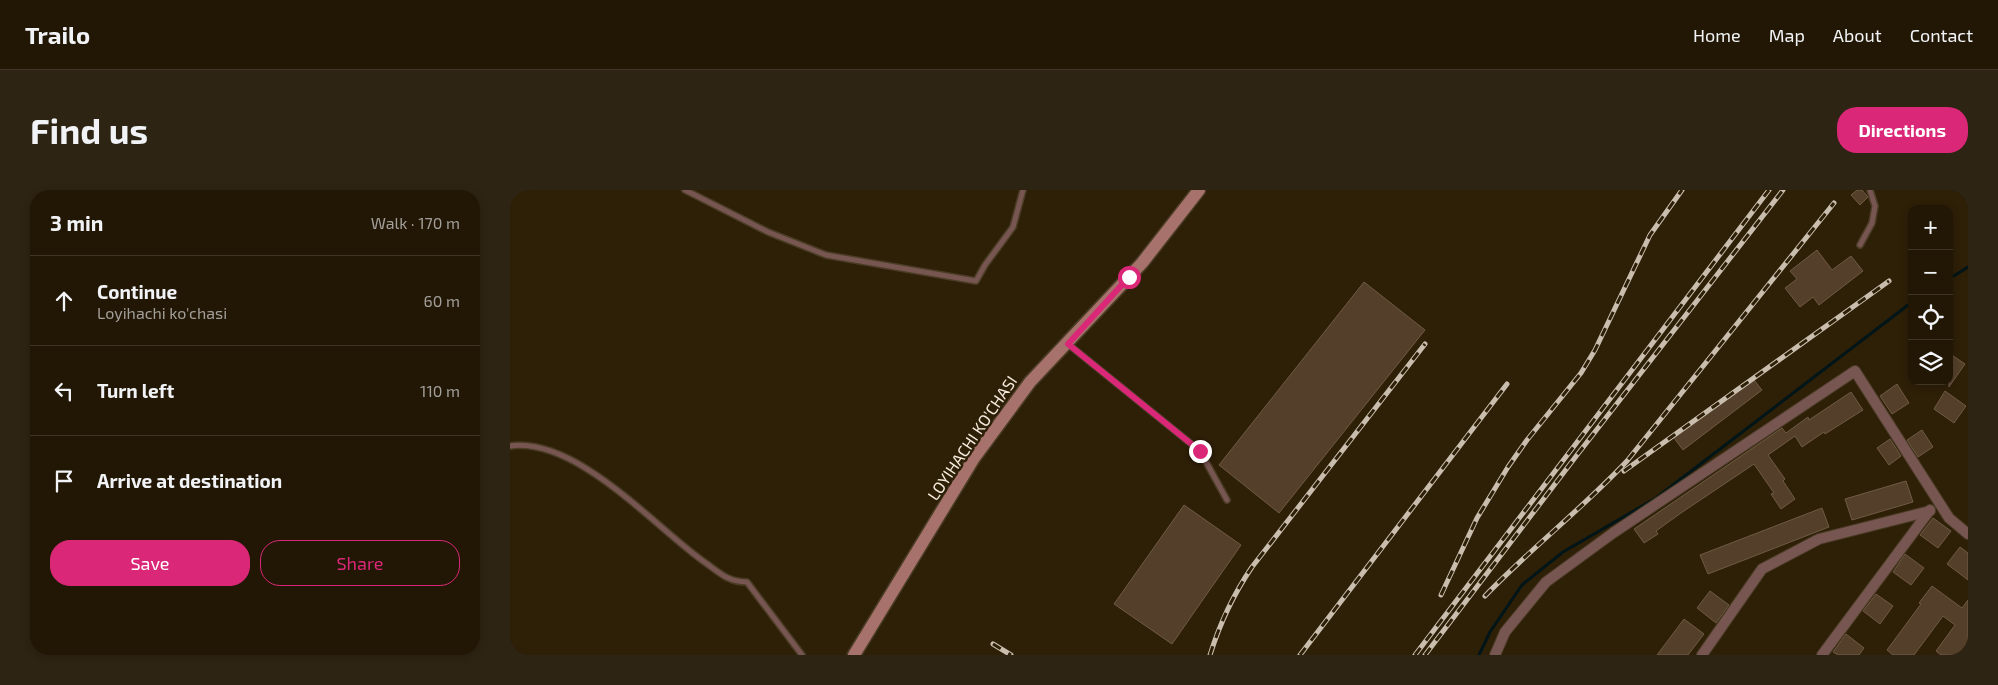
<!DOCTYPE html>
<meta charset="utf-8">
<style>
body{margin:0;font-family:"Exo 2",sans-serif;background:#2e2413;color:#f1f3f6}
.controls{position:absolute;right:15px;top:15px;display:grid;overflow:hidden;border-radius:10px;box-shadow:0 2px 8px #0003}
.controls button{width:45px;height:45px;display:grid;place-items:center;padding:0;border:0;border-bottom:1px solid #3f3627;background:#221705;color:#f1f3f6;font:25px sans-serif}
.stop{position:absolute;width:15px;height:15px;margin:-11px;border:4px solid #db2777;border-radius:50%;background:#fff}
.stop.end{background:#db2777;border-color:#fff;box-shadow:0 1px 5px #0008}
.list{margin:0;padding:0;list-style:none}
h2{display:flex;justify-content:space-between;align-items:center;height:65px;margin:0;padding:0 20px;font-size:21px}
h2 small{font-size:16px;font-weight:400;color:#a29f9a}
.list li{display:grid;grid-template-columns:32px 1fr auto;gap:15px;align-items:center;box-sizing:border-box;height:90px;padding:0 20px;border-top:1px solid #3f3627}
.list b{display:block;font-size:19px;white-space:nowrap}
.list p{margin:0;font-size:16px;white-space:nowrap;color:#a29f9a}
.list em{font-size:16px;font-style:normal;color:#a29f9a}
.actions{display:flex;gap:10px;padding:15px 20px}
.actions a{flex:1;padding:11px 0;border:1px solid #db2777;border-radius:20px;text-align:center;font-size:18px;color:#db2777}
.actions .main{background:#db2777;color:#fff}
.icon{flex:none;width:28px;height:28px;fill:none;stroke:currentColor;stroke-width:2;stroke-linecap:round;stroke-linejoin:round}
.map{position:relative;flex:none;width:1458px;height:465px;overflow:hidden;border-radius:20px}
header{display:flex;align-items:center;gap:30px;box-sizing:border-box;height:70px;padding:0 25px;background:#221705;border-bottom:1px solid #3f3627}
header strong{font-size:24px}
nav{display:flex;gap:28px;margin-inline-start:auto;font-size:18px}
.intro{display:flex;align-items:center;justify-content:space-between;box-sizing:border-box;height:120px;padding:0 30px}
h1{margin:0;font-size:35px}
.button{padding:12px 22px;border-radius:20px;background:#db2777;color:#fff;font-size:18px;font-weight:700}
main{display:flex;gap:30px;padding:0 30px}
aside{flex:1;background:#221705;border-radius:20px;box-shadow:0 2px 8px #0003}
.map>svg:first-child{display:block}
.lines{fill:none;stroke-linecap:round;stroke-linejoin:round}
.stream{stroke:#001518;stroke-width:3}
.building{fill:#54402a;stroke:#705a44}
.lane-casing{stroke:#4a3c25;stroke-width:8}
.street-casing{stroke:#4a3c25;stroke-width:12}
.secondary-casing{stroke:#4a3c25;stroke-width:15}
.lane{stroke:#775551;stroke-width:5}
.street{stroke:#775551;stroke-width:10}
.secondary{stroke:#a7726b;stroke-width:12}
.rail-casing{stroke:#c9beae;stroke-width:5}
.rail{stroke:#2e1f07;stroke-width:3;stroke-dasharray:9;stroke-linecap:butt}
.route{stroke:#db2777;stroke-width:6}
.labels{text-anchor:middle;stroke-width:5;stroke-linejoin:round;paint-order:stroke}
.street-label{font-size:16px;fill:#f6ecde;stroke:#2e1f07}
</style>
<header>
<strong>Trailo</strong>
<nav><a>Home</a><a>Map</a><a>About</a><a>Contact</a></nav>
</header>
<div class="intro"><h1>Find us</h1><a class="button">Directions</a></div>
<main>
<aside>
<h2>3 min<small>Walk · 170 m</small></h2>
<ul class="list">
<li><svg class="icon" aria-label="ahead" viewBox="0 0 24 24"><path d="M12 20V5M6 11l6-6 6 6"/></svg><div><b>Continue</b><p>Loyihachi ko'chasi</p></div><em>60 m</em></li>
<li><svg class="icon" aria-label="left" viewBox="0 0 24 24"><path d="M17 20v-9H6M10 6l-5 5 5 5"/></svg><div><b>Turn left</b></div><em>110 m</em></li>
<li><svg class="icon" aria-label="arrive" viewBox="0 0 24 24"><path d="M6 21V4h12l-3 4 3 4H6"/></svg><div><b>Arrive at destination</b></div></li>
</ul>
<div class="actions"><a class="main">Save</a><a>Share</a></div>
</aside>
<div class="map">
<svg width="1458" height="465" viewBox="0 0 1458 465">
<rect width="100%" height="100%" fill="#2e1f07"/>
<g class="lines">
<!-- stream -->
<path class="stream" d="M1439,89L1458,77
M969,465L980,442L1012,395L1053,362L1146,308L1402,112"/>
</g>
<!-- building -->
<path class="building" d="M1347,0H1352L1358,7L1350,15L1341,5Z
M1307,60L1322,80L1341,66L1353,81L1309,115L1303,107L1290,117L1275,98L1287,89L1280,81Z
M854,92L915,140L769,323L709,275Z
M1439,163L1455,174L1439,197Z
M1244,190L1252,200L1173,260L1164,248Z
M1387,194L1399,213L1382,224L1370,206Z
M1435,201L1456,216L1444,233L1424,219Z
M1341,202L1353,220L1315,244L1314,242L1292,257L1285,246L1258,265L1275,289L1273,291L1285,309L1271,319L1261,304L1264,303L1244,274L1171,323L1146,341L1148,344L1134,353L1124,339L1272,238L1276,243L1298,227L1299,230Z
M1412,240L1423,257L1408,267L1397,250Z
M1380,249L1391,266L1379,275L1367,258Z
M1396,291L1403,312L1342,330L1335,309Z
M674,315L731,355L662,454L604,414Z
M1312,318L1319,337L1198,384L1190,365Z
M1423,328L1441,341L1428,358L1410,345Z
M1450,357L1458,363V390L1437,374Z
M1395,364L1414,378L1401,395L1383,382Z
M1422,396L1452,418L1458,410V459L1453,465H1431L1426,461L1445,435L1433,426L1404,465H1383L1377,460L1411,414L1409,413Z
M1200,401L1219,415L1206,433L1187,418Z
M1366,404L1383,416L1370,434L1353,421Z
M1174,429L1194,444L1178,465H1147Z
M1336,444L1354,458L1349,465H1328L1323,462Z"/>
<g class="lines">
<!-- lane casing -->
<g class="lane-casing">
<path id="lane" d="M175,0L258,42L316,65L466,91L475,75L503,37L513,0
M1350,55L1362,33L1365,16L1360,0
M558,154L690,261L717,310
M0,256C66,247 143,335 193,371C209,382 217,392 237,392L292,465"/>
</g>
<!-- street casing -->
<g class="street-casing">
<path id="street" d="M985,465L995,442L1036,392L1103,343L1345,181L1439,328L1458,344
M1192,465L1252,379L1309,349L1420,321
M1312,465L1420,320"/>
</g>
<!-- secondary casing -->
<g class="secondary-casing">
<path id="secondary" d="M344,465L464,268L520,192L632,73L689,0"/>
</g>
<!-- lane -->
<use href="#lane" class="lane"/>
<!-- street -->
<use href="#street" class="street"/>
<!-- secondary -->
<use href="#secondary" class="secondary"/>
<!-- rail casing -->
<g class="rail-casing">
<path id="rail" d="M1114,281L1379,91
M931,405L967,328L998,277L1017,250L1071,183L1085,160L1140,45L1172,0
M975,406C1020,359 1072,319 1117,271L1324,13
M483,454L501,465
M700,465C710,433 723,405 742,377L915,154
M790,465L997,194
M905,465L1259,0
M915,465L1067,265L1273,0"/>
</g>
<!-- rail -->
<use href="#rail" class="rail"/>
</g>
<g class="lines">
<!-- route -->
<path class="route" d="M619,87L558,154L690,261"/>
</g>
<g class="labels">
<!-- street labels -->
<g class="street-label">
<text transform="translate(462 248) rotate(-56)" y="6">LOYIHACHI KO'CHASI</text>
</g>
</g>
</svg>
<div class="controls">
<button>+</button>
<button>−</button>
<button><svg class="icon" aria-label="locate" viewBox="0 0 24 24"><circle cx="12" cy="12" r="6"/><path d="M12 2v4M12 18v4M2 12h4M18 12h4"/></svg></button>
<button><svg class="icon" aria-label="layers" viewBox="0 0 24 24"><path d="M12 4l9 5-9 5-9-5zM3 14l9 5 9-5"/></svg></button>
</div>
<div class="stop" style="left:619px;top:87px"></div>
<div class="stop end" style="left:690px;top:261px"></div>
</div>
</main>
